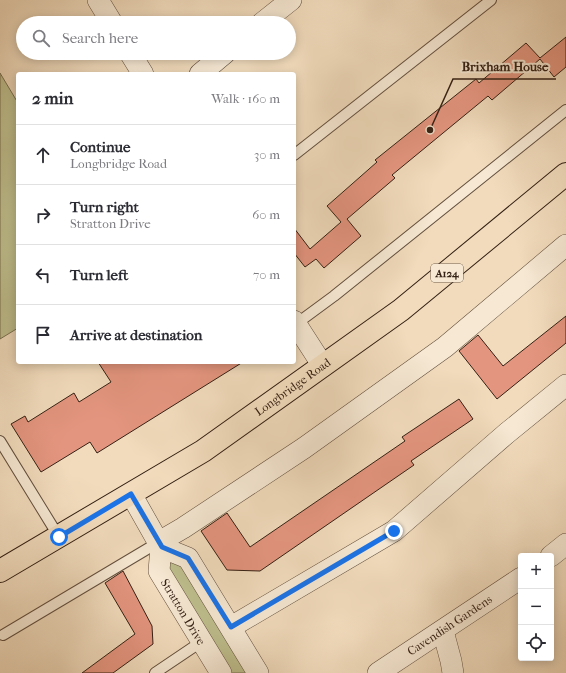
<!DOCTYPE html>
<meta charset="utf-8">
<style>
body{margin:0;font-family:"IM FELL French Canon",serif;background:#f7f7f7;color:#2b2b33}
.controls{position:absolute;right:12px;bottom:12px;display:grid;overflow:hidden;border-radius:4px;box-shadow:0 2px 10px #0003}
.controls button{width:36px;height:36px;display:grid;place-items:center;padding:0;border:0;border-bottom:1px solid #e1e1e2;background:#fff;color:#2b2b33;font:20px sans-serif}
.stop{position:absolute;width:12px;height:12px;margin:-9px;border:3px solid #1a73e8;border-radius:50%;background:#fff}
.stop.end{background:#1a73e8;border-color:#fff;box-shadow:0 1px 4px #0008}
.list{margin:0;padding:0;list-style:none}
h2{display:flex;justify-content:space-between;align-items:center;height:52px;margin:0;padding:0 16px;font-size:17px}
h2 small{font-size:13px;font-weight:400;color:#7c7c81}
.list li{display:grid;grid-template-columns:26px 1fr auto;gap:12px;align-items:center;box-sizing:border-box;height:60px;padding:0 16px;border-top:1px solid #e1e1e2}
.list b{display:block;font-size:15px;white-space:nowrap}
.list p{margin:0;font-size:13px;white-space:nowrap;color:#7c7c81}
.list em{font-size:13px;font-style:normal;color:#7c7c81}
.icon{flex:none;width:22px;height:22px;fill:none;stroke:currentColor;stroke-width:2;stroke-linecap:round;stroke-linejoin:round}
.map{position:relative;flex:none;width:566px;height:673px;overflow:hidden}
.search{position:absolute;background:#fff;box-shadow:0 2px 10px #0003;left:16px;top:16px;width:280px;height:44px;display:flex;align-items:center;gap:10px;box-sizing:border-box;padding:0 14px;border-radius:22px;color:#7c7c81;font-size:15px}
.panel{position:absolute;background:#fff;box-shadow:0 2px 10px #0003;left:16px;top:72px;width:280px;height:292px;border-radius:4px}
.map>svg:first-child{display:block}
.green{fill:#bebe8d;stroke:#796f50}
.building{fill:#e4957f;stroke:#342014}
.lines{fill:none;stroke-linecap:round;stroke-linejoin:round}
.service-casing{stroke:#634f3e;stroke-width:12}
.minor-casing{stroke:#634f3e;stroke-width:22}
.primary-casing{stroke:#342014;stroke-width:24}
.service{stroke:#f6e8d3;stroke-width:10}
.minor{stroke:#f6e8d3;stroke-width:21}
.primary{stroke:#f1dbbc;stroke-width:22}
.route{stroke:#1a73e8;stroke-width:5}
.labels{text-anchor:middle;stroke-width:4;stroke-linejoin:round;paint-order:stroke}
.shield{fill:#f6e8d3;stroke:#6e5c4d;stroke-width:1}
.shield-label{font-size:11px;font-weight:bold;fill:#342014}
.street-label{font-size:12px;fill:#342014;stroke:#f6e8d3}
.leader{fill:none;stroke:#342014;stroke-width:1.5}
.callout-dot{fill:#342014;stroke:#f6e8d3;stroke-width:1.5}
.callout-label{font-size:13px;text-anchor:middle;font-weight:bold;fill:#342014;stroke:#f6e8d3;stroke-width:4;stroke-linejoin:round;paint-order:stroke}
</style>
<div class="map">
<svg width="566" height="673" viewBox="0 0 566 673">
<rect width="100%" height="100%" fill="#f1dbbc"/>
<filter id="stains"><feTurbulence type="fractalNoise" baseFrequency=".005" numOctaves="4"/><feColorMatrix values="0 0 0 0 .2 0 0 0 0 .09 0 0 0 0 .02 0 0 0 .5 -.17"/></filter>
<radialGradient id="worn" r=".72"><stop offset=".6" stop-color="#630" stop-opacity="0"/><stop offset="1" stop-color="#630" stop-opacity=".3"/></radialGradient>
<!-- green -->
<path class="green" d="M0,73L18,103V328L0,339Z
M171,562L183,563L248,673H231L168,567Z"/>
<!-- building -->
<path class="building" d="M566,37V67L554,77L540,59L492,100L488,96L392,175L395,178L347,219L361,236L324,268L316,259L305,267L294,253V228L310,249L341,222L327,206L377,162L375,160L476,79L479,83L526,43L540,58Z
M566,316V343L497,399L459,351L478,335L503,366Z
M98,362H243L97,453L90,442L41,472L11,424L25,416L28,422L74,393L79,402L111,382Z
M459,399L473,419L411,461L414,465L260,571L227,570L201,531L227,513L250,547L405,441L402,437Z
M123,571L152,626L153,644L113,673H82L135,634L105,583Z"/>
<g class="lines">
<!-- service casing -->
<g class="service-casing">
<path id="service" d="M294,155L491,0
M296,324L334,296L566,110
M0,441L59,537
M3,635L159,542
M155,673L201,642"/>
</g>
<!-- minor casing -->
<g class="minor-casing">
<g id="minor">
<path d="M98,0L112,23"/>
<path d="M262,23L291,0"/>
<path d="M130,53L143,74"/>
<path d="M200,74L225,53"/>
<path d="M294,321L323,366"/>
<path d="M131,494L161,547"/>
<path d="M159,542L183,528L304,448L445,347L566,245"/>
<path d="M551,556L566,544"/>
<path d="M231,627L394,531L507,433L566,385"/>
<path d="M443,631L451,661L453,673"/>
<path d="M221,673L159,571L161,547L188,558L258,673"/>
<path id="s1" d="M378,673L521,578"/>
</g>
</g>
<!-- primary casing -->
<g class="primary-casing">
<g id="primary">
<path id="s2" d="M0,571L203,451L401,310L566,174"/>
</g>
</g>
<!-- service -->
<use href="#service" class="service"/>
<!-- minor -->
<use href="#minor" class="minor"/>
<!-- primary -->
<use href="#primary" class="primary"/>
</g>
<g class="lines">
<!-- route -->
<path class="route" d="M59,537L131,494L162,547L188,558L231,627L394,531"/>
</g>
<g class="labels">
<!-- shield labels -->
<rect class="shield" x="431" y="264" width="32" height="18" rx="3"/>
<g class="shield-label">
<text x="447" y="277">A124</text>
</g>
<!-- street labels -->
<g class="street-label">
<text dy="4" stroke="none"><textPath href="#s2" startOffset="346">Longbridge Road</textPath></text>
<text transform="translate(183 612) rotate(59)" y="4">Stratton Drive</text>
<text dy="4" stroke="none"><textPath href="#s1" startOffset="86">Cavendish Gardens</textPath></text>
</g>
</g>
<!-- callouts -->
<path class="leader" d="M430 130L453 79H556"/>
<circle class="callout-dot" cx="430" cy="130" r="4"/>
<g class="callout-label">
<text x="505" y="71">Brixham House</text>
</g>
<rect width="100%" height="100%" filter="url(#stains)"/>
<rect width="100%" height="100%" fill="url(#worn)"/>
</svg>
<div class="controls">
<button>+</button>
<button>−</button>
<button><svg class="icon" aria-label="locate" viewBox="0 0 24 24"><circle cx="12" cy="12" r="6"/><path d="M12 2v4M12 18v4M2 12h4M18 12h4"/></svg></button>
</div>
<div class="stop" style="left:59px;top:537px"></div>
<div class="stop end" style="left:394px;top:531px"></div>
<div class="search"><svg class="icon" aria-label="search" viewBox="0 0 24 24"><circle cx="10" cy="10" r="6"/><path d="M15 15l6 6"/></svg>Search here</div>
<section class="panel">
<h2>2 min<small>Walk · 160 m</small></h2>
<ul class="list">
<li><svg class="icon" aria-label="ahead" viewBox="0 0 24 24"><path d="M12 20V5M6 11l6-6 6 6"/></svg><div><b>Continue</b><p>Longbridge Road</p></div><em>30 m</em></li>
<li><svg class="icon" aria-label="right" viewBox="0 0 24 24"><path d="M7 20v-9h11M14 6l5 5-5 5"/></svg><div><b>Turn right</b><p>Stratton Drive</p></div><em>60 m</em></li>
<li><svg class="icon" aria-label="left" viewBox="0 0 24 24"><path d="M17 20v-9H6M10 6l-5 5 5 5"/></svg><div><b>Turn left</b></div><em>70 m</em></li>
<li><svg class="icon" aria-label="arrive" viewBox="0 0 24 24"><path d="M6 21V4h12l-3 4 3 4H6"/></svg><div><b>Arrive at destination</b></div></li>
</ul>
</section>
</div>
